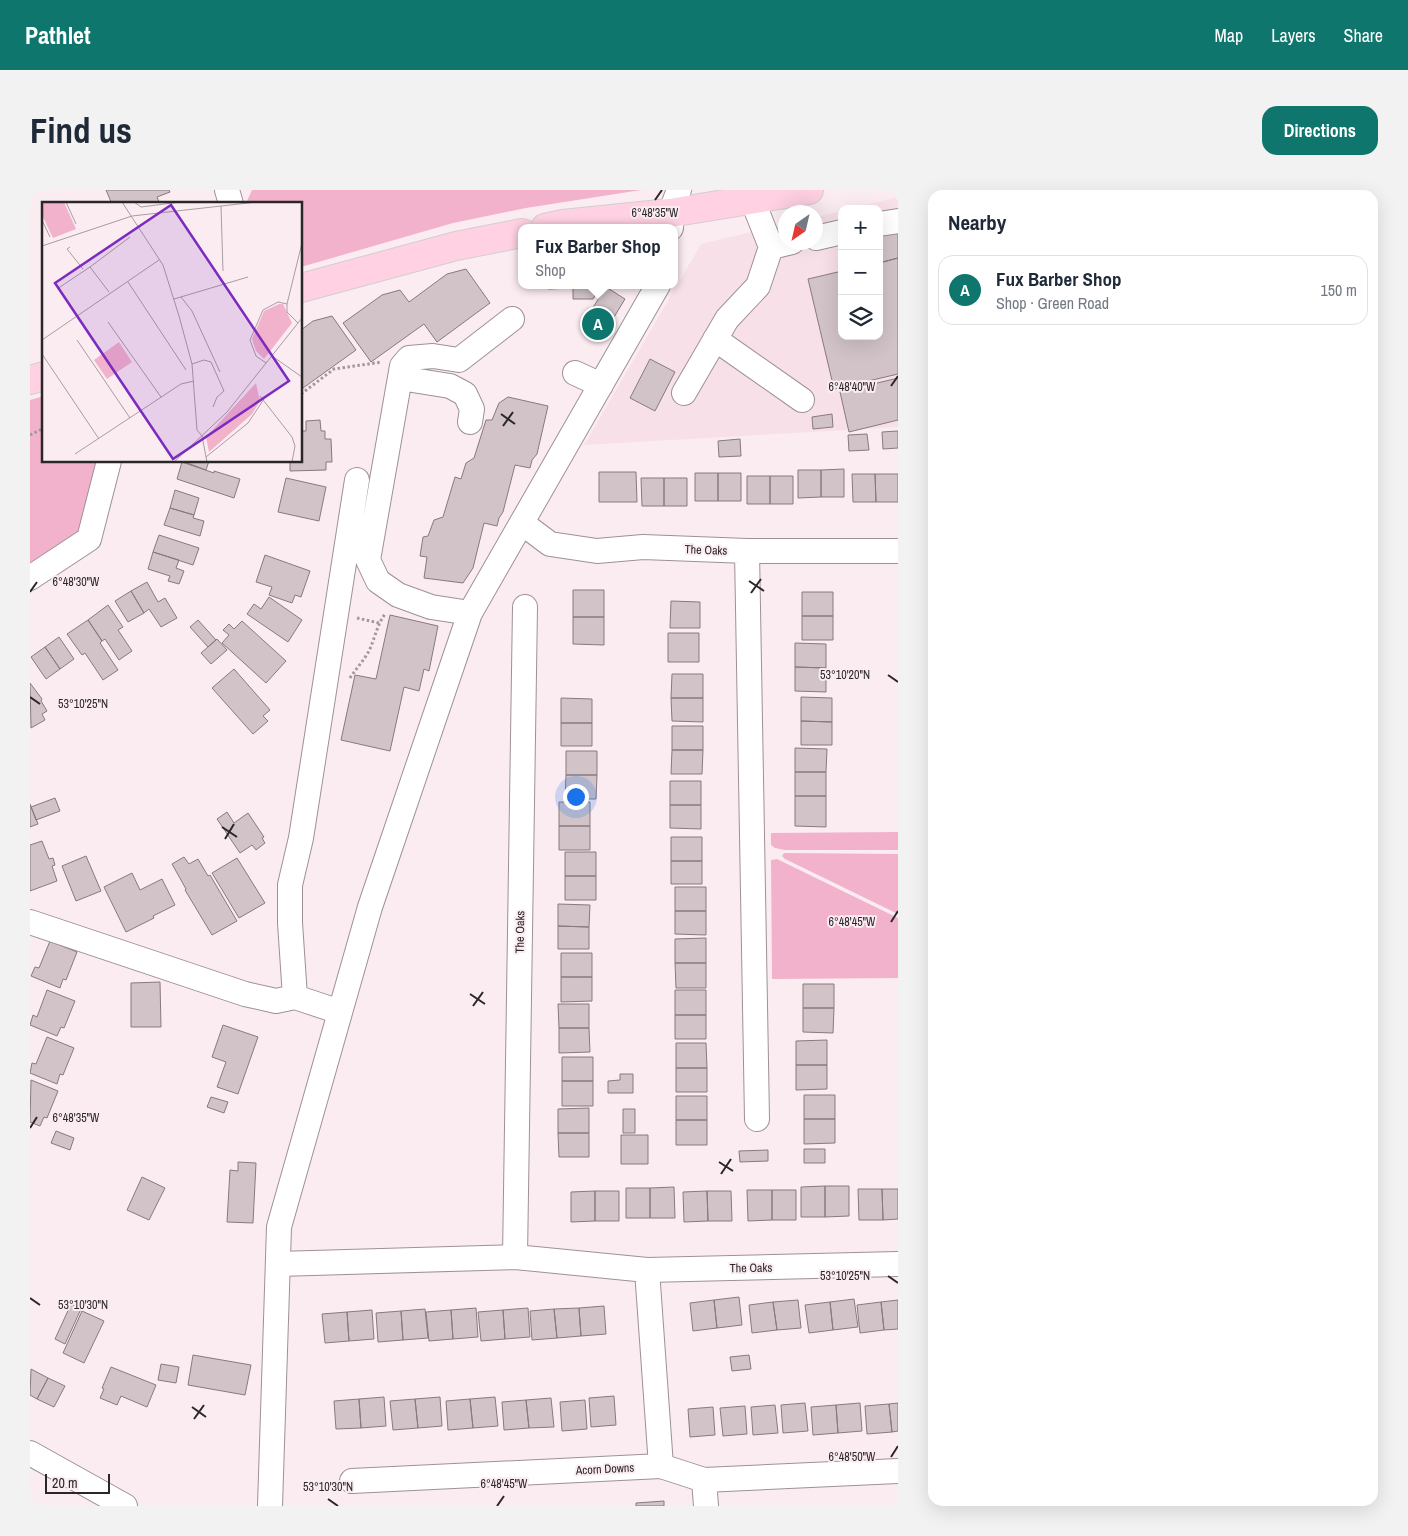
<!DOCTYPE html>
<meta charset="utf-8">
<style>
body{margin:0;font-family:"Archivo Narrow",sans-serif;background:#f2f2f3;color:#1f2937}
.controls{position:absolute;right:15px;top:15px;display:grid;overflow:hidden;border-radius:10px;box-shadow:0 5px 20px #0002}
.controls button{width:45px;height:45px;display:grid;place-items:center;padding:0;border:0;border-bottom:1px solid #e0e1e3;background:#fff;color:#1f2937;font:25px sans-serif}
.compass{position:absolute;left:748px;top:15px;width:45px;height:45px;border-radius:50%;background:#fff;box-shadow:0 5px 20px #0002;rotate:214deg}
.scale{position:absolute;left:15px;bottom:12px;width:65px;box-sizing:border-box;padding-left:5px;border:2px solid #2b2628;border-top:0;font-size:14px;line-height:18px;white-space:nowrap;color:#2b2628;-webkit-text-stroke:4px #fbecf1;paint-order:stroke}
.you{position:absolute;left:545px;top:606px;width:18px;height:18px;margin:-12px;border:4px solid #fff;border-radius:50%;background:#1a73e8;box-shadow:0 0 0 8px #1a73e833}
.badge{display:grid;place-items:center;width:32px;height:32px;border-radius:50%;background:#0f766e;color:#fff;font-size:16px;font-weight:700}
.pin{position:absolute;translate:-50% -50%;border:2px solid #fff;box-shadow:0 1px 5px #0006}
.popup{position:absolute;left:488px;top:34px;width:160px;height:65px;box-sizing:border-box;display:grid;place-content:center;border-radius:10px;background:#fff;filter:drop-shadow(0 1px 4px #0005);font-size:16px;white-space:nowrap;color:#747a83}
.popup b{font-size:19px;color:#1f2937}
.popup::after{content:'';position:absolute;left:50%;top:100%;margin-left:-10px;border:10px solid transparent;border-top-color:#fff}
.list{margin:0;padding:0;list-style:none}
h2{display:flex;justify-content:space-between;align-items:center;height:65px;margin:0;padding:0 20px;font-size:21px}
h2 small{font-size:16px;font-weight:400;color:#747a83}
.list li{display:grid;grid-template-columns:32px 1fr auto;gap:15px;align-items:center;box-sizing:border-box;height:70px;margin:0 10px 10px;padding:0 10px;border:1px solid #e0e1e3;border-radius:15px}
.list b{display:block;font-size:19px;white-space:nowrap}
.list p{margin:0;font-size:16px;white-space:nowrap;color:#747a83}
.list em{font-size:16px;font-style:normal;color:#747a83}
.icon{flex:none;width:28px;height:28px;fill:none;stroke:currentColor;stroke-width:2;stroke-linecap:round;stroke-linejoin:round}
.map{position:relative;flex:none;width:868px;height:1316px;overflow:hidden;border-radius:15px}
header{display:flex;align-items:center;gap:30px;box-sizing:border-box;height:70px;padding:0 25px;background:#0f766e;color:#fff}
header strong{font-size:24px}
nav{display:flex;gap:28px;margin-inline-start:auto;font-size:18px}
.intro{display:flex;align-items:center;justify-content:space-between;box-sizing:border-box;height:120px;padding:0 30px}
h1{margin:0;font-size:35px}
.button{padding:12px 22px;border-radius:15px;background:#0f766e;color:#fff;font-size:18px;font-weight:700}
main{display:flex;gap:30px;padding:0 30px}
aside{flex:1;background:#fff;border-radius:15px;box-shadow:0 5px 20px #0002}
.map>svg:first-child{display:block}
.built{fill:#f8e0e9}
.grass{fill:#f2b2cb}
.building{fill:#d1c3c8;stroke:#877a7f}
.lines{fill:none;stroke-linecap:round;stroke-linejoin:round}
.minor-casing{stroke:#9e9196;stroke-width:26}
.major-casing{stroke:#d0cfd0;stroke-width:30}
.path{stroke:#a3989c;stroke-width:3;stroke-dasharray:2.5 2.5;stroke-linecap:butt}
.minor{stroke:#fff;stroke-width:24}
.major{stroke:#ffd1e3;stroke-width:28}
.ticks{fill:none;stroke:#2b2628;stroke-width:2}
.labels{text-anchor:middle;stroke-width:4;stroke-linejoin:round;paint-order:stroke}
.street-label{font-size:12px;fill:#2b2628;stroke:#fbecf1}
.inset-road{fill:none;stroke:#a89da1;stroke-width:1}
.view{fill:#7b2cbf;fill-opacity:0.15;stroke:#7b2cbf;stroke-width:2.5}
.inset-edge{fill:none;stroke:#2b2628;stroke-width:2.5}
.ticks-label{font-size:12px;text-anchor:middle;fill:#2b2628;stroke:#fbecf1;stroke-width:4;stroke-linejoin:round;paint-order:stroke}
</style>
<header>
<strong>Pathlet</strong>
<nav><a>Map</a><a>Layers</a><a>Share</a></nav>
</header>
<div class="intro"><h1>Find us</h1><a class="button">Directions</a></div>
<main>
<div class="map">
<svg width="868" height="1316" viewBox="0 0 868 1316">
<rect width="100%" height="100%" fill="#fbecf1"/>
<!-- built -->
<path class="built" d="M868,7V237L554,255L671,54L755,34L756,52H786V27L812,21V146H849V19H819Z"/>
<!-- grass -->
<path class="grass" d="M222,0H611L496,18L423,33L271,77V14H217V11Z
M14,206V271H69L48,342L0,374V210Z
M868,642V660H755L745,658L741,655V643Z
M754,663L868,664V724L755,669L752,666Z
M747,669L868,728V788L742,789L741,670Z"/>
<!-- building -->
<path class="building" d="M76,0H139L140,2L127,7L130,14H82Z
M868,22V68L849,73V26Z
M868,68V184L804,199L778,89L812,81V146H849V73Z
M436,79L460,113L407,152L394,134L341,172L313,133L352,105L370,100L379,112L417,84Z
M518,95H543V98L518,99Z
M543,95H571L563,109H543Z
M576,97L595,109L572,147L552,135Z
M302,126L326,160L273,198L271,196V140L283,131Z
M620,169L645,182L625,221L600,208Z
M868,188V230L819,242L810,202Z
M478,207L518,216L507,264L502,270L500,278L485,275L473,322L469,328L467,336L454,333L443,378L433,393L394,388L397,367L390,366L393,347L398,346L404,330L413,327L425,287L431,289L436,273L444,268L456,230H462L469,213Z
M802,224L803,237L783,239L782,227Z
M290,230L291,241H295V249H301L302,272H296V280L260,281V271H271V241H276V231Z
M868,241V258L853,259L852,242Z
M837,244L839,260L819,261L818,245Z
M710,249L711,266L689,267L688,251Z
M152,271H179L176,280Z
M152,272L184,283V281L210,289L204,308L147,289Z
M814,279V307H791V280Z
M768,280H791V307L768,308Z
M569,282H606L607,312H569Z
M665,283H688V311H665Z
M688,283H711V311H688Z
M822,284H845L846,312H823Z
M845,284H868V312H846Z
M717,286H740V314H717Z
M740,286H763V314H740Z
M256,288L296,297L289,331L248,322Z
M611,288H634V316H612Z
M634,288H657V316H634Z
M145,300L169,308L164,325L140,318Z
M140,318L164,325L163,328L174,331L170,346L134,335Z
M129,345L169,358L163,375L123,362Z
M123,362L149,370L146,378L154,381L149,394L138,391L140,386L118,379Z
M235,365L280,381L271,407L265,405L262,413L239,405L242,397L226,392Z
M117,392L128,412L135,408L147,428L131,437L119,419L114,423L101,401Z
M543,400H574V427H543Z
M101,401L114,423L98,432L85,411Z
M772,402H803V426H772Z
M239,407L272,430L258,452L217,424L224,414L231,419Z
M641,411L670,412V438H640Z
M78,415L93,437L88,440L102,461L89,470L75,449L72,451L58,430Z
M360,425L408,436L399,481L394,479L389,501L374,497L360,561L311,550L325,485L346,489Z
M772,426H803V450H772Z
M543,427H574V455L543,454Z
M58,430L72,451L70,453L88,480L73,490L55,463L52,465L37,444Z
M168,430L186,450L178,457L160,437Z
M212,431L256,471L236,493L192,453L199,445L193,440L199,434L204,439Z
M638,443H669V472H638Z
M29,447L44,469L30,479L15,457Z
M187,449L197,460L181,474L171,463Z
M765,453L796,454V478L765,477Z
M15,457L30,479L16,489L1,467Z
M765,477L796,478V502L765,501Z
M204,479L240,520L233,526L238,531L223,544L182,498Z
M642,484H673V508H641Z
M0,493L12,509L11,511L17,521L12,524L15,530L1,538Z
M771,507L802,508V532L771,531Z
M531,508L562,509V533H531Z
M641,508H673V532L642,531Z
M771,531L802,532V555H771Z
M531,533H562V556H531Z
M642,536H673V560H642Z
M765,558L797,559L796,582H765Z
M642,560H673L672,584H641Z
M536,561H567V585H536Z
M765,582H796V606H765Z
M536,585H567L566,609H535Z
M640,591H671V615H640Z
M765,606H796V637L765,636Z
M25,608L30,621L6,630L1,617Z
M529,612H560V636H529Z
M0,614L8,634L0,637Z
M640,615H671V639L640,638Z
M197,622L204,633L218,623L234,647L232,648L235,653L226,660L222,655L210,663L187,629Z
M529,636H560V660H529Z
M641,647H672V671H641Z
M12,651L19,669L23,668L25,675L22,676L27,691L0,701V655Z
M535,662H566V686H535Z
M56,666L71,701L46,711L32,676Z
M154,667L159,674L168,669L178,686L180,685L207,731L182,745L155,700L156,699L142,674Z
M207,668L235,713L209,728L182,683Z
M641,671H672V694H641Z
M102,683L110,700L132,689L145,715L123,726L124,728L96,742L74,697Z
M535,686H566V710H535Z
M645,697H676V721H645Z
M528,714L560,715L559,737L528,736Z
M645,721H676V745L645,744Z
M528,736L559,737V759H528Z
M676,748V773H645V749Z
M20,751L47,762L36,790L33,789L30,798L1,786L5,777L9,778Z
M531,763H562V787H531Z
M645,773H676V798H646Z
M531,787H562V811L531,812Z
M130,792L131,837H101V793Z
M773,794H804V818H773Z
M17,800L45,811L34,838L31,837L27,846L0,835L3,825L7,827Z
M645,800H676V825H645Z
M528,814H559V838H529Z
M773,818H804L803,843L773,842Z
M645,825H676V849H645Z
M193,835L228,847L208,904L187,897L196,872L182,867Z
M529,838H559L560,862L529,863Z
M17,847L44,858L33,885L30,884L27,894L0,883L2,873L6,874Z
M797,850V875H766V851Z
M646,853H676L677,878H646Z
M532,867H563V891H532Z
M766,875H797V899L766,900Z
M646,878H677V902H646Z
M590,884H603V903H578V891L590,890Z
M1,890L28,901L17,928L14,927L10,936L0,932Z
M532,891H563V916H532Z
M774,905H805V929H774Z
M646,906H677V930H646Z
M181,907L198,912L194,923L177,917Z
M559,918V943H528V919Z
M593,919H605V943H593Z
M774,929H805V953L774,954Z
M646,930H677V955H646Z
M26,941L44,948L40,960L21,953Z
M528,943H559V967H529Z
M591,945H618V974H591Z
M774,959H795V973H774Z
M738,960V971L710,972L709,961Z
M208,972L226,973L223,1033L197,1032L200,980L208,981Z
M112,987L135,998L119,1030L97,1020Z
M795,996V1027H771V997Z
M795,996H819V1026L795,1027Z
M644,997L645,1028H620V998Z
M596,998H620V1028H596Z
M828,999H852L853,1030H829Z
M852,999H868V1029L853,1030Z
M717,1000H742V1030L718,1031Z
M742,1000H766V1030H742Z
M565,1001V1031L541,1032V1002Z
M565,1001H589V1031H565Z
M677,1001L678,1031L654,1032L653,1002Z
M677,1001H701L702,1031H678Z
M709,1107L712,1135L687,1138L684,1110Z
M824,1109L828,1137L803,1140L800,1112Z
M684,1110L687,1138L663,1141L660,1113Z
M768,1110L771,1138L747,1140L743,1112Z
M868,1110V1139L854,1140L851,1112Z
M743,1112L747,1140L722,1143L719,1115Z
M800,1112L803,1140L779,1143L775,1115Z
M851,1112L854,1140L830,1143L827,1115Z
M41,1114L51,1119L35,1154L25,1149Z
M574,1116L576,1144L551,1146L549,1118Z
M446,1118L448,1147L423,1149L421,1120Z
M498,1118L500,1147L475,1149L473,1120Z
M549,1118L551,1146L527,1148L524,1119Z
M395,1119L398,1148L373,1150L371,1121Z
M524,1119L527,1148L502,1150L500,1121Z
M342,1120L344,1149L319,1151L317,1122Z
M421,1120L423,1149L399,1151L396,1122Z
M473,1120L475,1149L451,1151L448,1122Z
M52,1121L74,1131L54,1173L33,1163Z
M371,1121L373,1150L348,1152L346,1123Z
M317,1122L319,1151L295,1153L292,1124Z
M163,1165L221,1175L215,1205L158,1195Z
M719,1165L721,1179L702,1181L700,1167Z
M131,1174L149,1177L146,1193L128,1190Z
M81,1177L126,1195L117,1217L91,1206L87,1215L70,1208L74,1199L72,1198Z
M1,1179L18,1188L7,1209L0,1205Z
M18,1188L35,1196L24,1217L7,1209Z
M584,1206L586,1235L561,1237L559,1208Z
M354,1207L356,1236L331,1238L329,1209Z
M410,1207L412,1236L388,1238L385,1209Z
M465,1207L468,1236L443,1238L440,1209Z
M521,1208L524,1237L499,1238L496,1210Z
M329,1209L331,1238L306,1239L304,1211Z
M385,1209L388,1238L363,1240L360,1211Z
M440,1209L443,1238L418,1240L416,1211Z
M496,1210L499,1238L474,1240L472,1212Z
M555,1210L557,1239L532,1241L530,1212Z
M775,1213L778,1241L753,1243L751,1215Z
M830,1213L832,1241L808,1243L806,1215Z
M868,1213V1241L862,1242L859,1214Z
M859,1214L862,1242L837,1244L835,1216Z
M745,1215L748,1243L723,1245L721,1217Z
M806,1215L808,1243L783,1245L781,1217Z
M715,1216L717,1244L693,1246L690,1218Z
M683,1217L685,1245L660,1247L658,1219Z
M634,1311V1316H606V1313Z"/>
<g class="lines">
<!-- minor casing -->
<g class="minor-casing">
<path id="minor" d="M197,0L201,14
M722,9L741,57L762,52
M849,34L868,31
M641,38L640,23L649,0
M786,48L812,42
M685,149L772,210
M545,183L571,195
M370,188L420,196L435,204L442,219L440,232
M654,203L697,129L728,96L741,57
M492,333L520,354L567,361L613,357L717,361H868
M717,361L727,929
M0,388L59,349L79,271
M440,423L401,417L368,405L348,391L338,370L372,176L379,168L403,166L429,170L482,129
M0,732L215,804L246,811L265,807L310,822
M265,807L260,733V695L271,648L327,290
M485,1067L495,417
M248,1074L485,1067L617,1080L868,1074
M0,1263L95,1316
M631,1276L674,1290L868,1281
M674,1290L676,1316
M322,1291L631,1276L617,1080
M240,1316L249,1037L340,717L440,423L628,95"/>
</g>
<!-- major casing -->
<g class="major-casing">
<path id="major" d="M515,38L533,34L640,23L779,0
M271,98L426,56L492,43
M0,190L14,186"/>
</g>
<!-- path -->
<path class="path" d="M271,204L304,179L352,172
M0,245L14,238
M327,428L349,433
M320,488C326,479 334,470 339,461C345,448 347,435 355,424"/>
<!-- minor -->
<use href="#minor" class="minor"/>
<!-- major -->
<use href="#major" class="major"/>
</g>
<!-- ticks -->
<path class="ticks" d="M625,10L632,0M861,196L868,186M471,224L485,234M473,236L483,222M719,391L734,401M0,402L7,392M721,403L731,389M858,485L868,492M0,507L10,514M192,637L207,647M195,649L204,634M861,732L868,721M440,804L455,814M443,816L453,802M0,938L7,927M689,972L703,981M691,984L701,969M858,1086L868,1093M0,1108L10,1115M162,1217L176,1227M164,1229L174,1215M861,1267L868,1256M298,1309L308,1316M467,1316L474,1306"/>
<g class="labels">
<!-- street labels -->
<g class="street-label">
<text transform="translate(676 360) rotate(2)" y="4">The Oaks</text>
<text transform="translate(490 742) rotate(-89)" y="4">The Oaks</text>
<text transform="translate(721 1078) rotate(-1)" y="4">The Oaks</text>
<text transform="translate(575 1279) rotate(-3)" y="4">Acorn Downs</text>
</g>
</g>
<!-- overview -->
<g transform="translate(12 12)">
<rect width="260" height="260" fill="#fbecf1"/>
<path d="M0,0H22L34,27L11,36L0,13ZM237,102H241L250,121L222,157L214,149L210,137L222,109ZM77,140L90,160L65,177L52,158ZM214,181L218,199L210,212L167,250L164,235Z" fill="#f2b2cb"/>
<path class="inset-road" d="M24,0L34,22M80,0L121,63L137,114L150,162L155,228L160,234L165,260M92,0L99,5L138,0M179,4L181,69M0,18L8,35M0,44L90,14L215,0M28,45L25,47L41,67M86,80L144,168M15,87L48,65M67,90L48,65L88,35M139,95L150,109L178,170M132,97L206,75M66,120L119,195M256,121L245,110V102L260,41M0,138L117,58M35,138L88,216M0,152L57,237M230,154L260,175M224,161L214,154L208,138L221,108L236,100L245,102M150,162L162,158L169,160L182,189L175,195L171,205M218,194L250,235L253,244L250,260M33,252L139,182L152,179M164,255L206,221L222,197M132,260L185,210L260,116"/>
<path class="view" d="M129,3L247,179L131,257L13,81Z"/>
<rect width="260" height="260" class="inset-edge"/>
</g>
<g class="ticks-label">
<text x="625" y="27">6°48'35"W</text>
<text x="822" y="201">6°48'40"W</text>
<text x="46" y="396">6°48'30"W</text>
<text x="815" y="489">53°10'20"N</text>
<text x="53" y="518">53°10'25"N</text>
<text x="822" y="736">6°48'45"W</text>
<text x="46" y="932">6°48'35"W</text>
<text x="815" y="1090">53°10'25"N</text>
<text x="53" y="1119">53°10'30"N</text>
<text x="822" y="1271">6°48'50"W</text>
<text x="474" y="1298">6°48'45"W</text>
<text x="298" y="1301">53°10'30"N</text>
</g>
</svg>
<div class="controls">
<button>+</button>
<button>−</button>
<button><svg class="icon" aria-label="layers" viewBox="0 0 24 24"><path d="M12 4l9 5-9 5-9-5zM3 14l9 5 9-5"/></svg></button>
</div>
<svg class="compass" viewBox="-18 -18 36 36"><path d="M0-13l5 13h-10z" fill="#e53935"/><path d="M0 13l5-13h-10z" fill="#747a83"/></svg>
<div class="scale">20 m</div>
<div class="you"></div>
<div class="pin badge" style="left:568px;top:134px">A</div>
<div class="popup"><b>Fux Barber Shop</b>Shop</div>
</div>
<aside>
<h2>Nearby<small></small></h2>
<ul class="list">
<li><span class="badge">A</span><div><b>Fux Barber Shop</b><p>Shop · Green Road</p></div><em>150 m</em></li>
</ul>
</aside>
</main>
